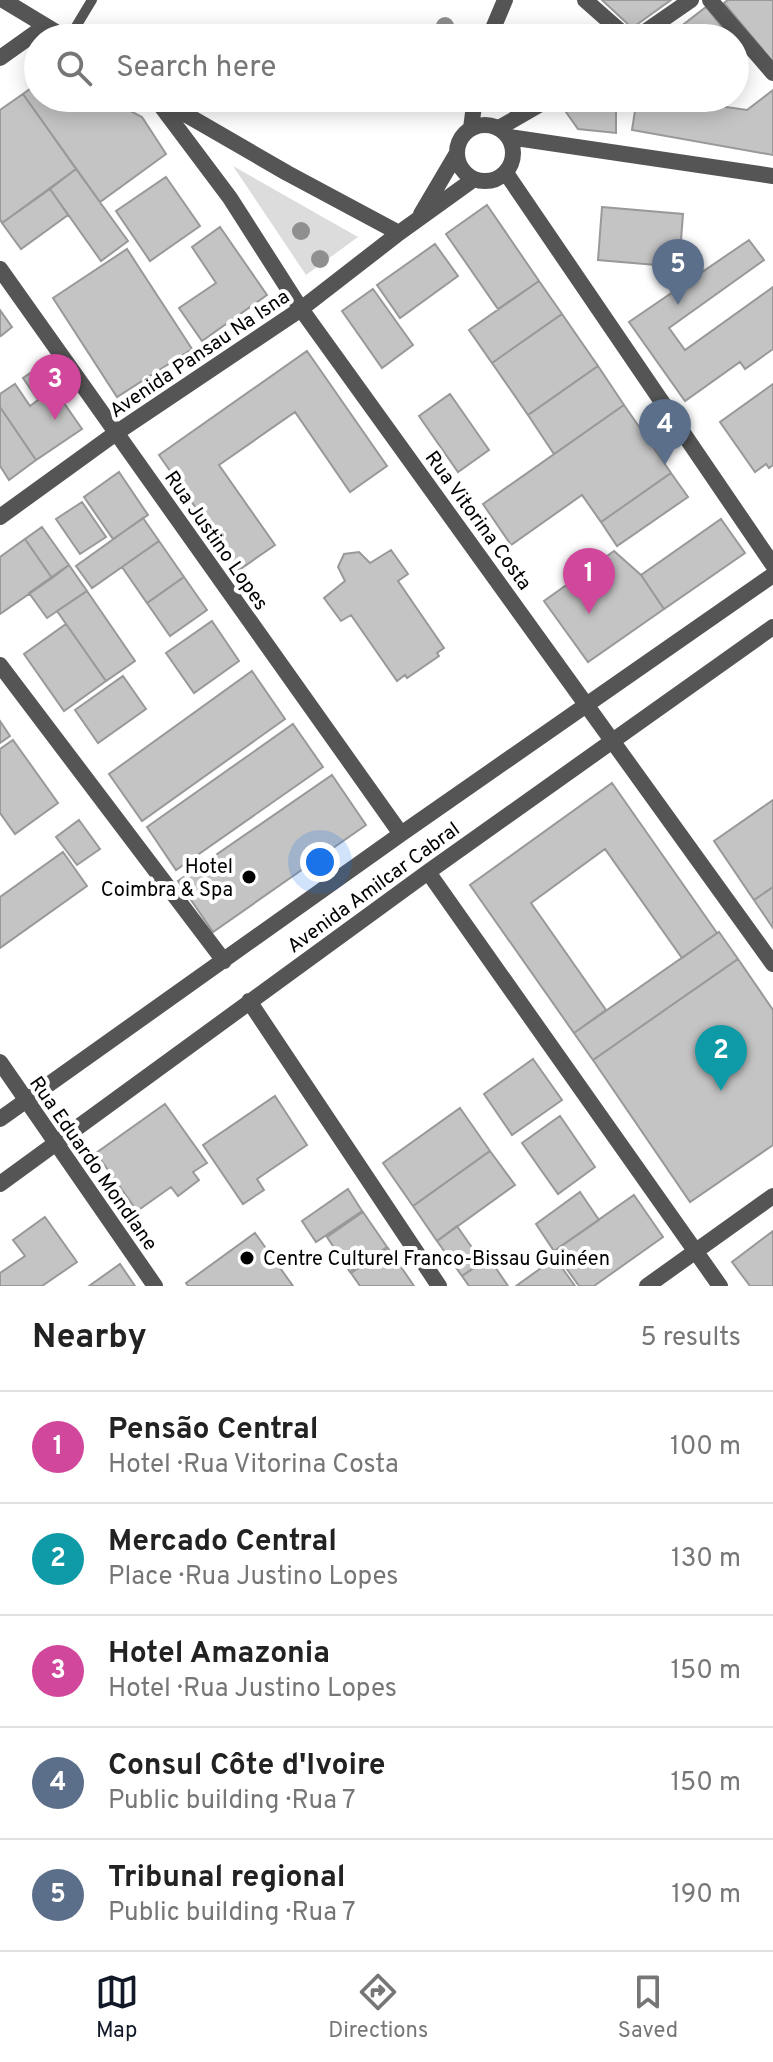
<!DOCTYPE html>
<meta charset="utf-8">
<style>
body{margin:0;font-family:Overpass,sans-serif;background:#f2f2f2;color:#222}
.you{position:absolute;left:320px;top:862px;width:28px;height:28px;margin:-20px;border:6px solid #fff;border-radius:50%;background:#1a73e8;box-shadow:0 0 0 12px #1a73e833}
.badge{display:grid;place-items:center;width:52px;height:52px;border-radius:50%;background:#111827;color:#fff;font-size:26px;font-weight:700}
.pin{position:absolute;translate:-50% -66px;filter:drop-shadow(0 2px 4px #0008)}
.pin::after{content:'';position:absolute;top:42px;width:28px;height:24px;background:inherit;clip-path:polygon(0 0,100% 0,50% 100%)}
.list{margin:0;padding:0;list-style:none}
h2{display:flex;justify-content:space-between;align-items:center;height:104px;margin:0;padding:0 32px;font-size:34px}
h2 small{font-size:26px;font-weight:400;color:#767676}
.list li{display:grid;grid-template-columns:52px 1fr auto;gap:24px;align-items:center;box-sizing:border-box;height:112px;padding:0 32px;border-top:2px solid #e0e0e0}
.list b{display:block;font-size:30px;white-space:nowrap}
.list p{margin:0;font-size:26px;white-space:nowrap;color:#767676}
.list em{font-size:26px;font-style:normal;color:#767676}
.icon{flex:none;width:44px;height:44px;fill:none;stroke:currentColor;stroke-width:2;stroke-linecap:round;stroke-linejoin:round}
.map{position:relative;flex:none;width:773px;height:1286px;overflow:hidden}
.search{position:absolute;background:#fff;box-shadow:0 4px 20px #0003;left:24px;right:24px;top:24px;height:88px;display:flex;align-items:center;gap:20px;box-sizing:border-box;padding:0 28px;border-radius:44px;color:#767676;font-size:30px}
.sheet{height:664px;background:#fff}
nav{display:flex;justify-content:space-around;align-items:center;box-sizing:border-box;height:112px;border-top:2px solid #e0e0e0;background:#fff;font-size:22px;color:#767676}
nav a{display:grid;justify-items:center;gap:4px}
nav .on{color:#111827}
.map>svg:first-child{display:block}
.green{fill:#dcdcdc}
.building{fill:#c4c4c4;stroke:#999;stroke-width:2}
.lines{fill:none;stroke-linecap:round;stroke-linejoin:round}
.service{stroke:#555;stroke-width:10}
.minor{stroke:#555;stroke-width:16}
.tertiary{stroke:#555;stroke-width:16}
.tree{fill:#8f8f8f}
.poi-dot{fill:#000;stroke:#fff;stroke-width:3}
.labels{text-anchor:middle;stroke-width:8;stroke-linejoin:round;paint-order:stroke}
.street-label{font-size:20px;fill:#000;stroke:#fff}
.poi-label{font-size:20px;fill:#000;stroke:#fff;text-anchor:end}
</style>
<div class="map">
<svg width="773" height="1286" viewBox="0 0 773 1286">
<rect width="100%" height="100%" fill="#fff"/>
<!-- green -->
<path class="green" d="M233,166L358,237L306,275Z"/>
<!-- building -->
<path class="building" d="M602,0H671L632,28Z
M728,0H773V62L724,3Z
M706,7L730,37L681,38L675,31Z
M505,31L527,38H503Z
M38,83V98H106L142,117L166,154L100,202L23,94Z
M773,90V155L632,130L637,98H663L747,110Z
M23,94L76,169L2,223L0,219V110Z
M570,98H616V133L578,129L561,105Z
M76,169L128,241L101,261L50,189Z
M166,177L200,226L150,261L116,211Z
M50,189L68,215L21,249L2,223Z
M487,205L539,281L498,309L446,234Z
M602,207L683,214L679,267L598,260Z
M220,227L267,295L202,341L179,308L216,283L192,247Z
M749,240L764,260L669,328L685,350L773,287V349L745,369L740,362L685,401L629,322Z
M435,244L458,276L400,318L377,285Z
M127,249L192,349L117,397L53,298Z
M539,281L562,314L492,363L469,330Z
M373,289L413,345L382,368L342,311Z
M0,310L12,327L1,336L0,334Z
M562,314L598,366L528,415L492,363Z
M307,351L387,466L350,492L295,412L219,465L275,545L239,570L159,455Z
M598,366L624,405L554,454L528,415Z
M39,367L82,429L36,460L0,407V394L15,384L30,406L38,400L23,378Z
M773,384V465L769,468L766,464L755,472L720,422Z
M450,394L489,450L458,472L419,416Z
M624,405L671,473L601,522L582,495L511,545L483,504Z
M0,407L36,460L9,480L0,466Z
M119,472L148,515L113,539L84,497Z
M671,473L688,497L617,546L601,522Z
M82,502L106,537L80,554L56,519Z
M143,518L159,541L92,588L76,566Z
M721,519L745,553L664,609L641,575Z
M42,527L69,565L52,578L25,539Z
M25,539L52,578L0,614V557Z
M159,541L184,577L147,603L122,567Z
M391,550L408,574L398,581L444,648L437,653L439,656L407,678L405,675L397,681L351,615L341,621L324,598L345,581L338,567L344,554L359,552L370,563Z
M614,551L641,575L664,609L588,662L544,601Z
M69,565L87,591L47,618L29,593Z
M184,577L207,610L170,636L147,603Z
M87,591L135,661L106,681L57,611Z
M212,621L239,661L194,693L166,653Z
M66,624L106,681L64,711L24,654Z
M252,671L285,719L142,821L109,774Z
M123,676L146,709L98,743L75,710Z
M0,721L10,736L0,743Z
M293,724L323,767L176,870L147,827Z
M13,740L58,803L15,834L0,813V749Z
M332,775L366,825L213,932L178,881Z
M612,783L717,933L682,958L605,849L531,903L606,1010L574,1033L470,885Z
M773,800V887L754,900L714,841Z
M79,820L100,849L77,865L56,837Z
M63,852L87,886L0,948V897Z
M773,887V928L754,900Z
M719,932L738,959L593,1060L574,1033Z
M738,959L773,1010V1145L690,1202L593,1060Z
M533,1059L562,1100L512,1135L484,1094Z
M275,1096L307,1145L257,1179L264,1190L243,1204L203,1145Z
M165,1104L207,1163L193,1172L199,1180L178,1196L171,1187L137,1211L96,1153Z
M460,1108L490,1151L413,1206L383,1163Z
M560,1116L595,1167L558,1194L522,1143Z
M490,1151L515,1185L437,1241L413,1206Z
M348,1189L362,1211L316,1242L302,1221Z
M580,1192L599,1220L554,1251L536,1224Z
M634,1195L663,1237L594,1286H579L554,1251Z
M363,1212L387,1247L350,1272L327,1237Z
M45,1217L77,1262L42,1286H0V1273L25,1256L13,1240Z
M457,1226L482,1262L462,1276L437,1241Z
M773,1231V1286H750L732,1262Z
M255,1233L293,1286H188L186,1283Z
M388,1248L414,1286H360L351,1273Z
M489,1258L508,1286H469L462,1276Z
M555,1258L575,1286H516Z
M120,1264L135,1286H89Z"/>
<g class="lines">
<!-- service -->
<path class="service" d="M69,38L92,0"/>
<!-- minor -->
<path class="minor" d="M3,0L66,38
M585,0L628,38
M710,0L773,73
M489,38L505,0
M636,38L691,0
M0,58L45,26
M155,98L230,198L301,309L773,964
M159,99L287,173L399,233
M457 153a28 28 0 1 1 56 0a28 28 0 1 1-56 0Z
M471,128L475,98
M499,128L551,98
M509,137L773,176
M506,173L773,565
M421,214L457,153
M0,269L401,834
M0,517L116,433L301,309L399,233L474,179
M0,665L224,961
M428,872L720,1286
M249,1001L439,1286
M0,1119L401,834L773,575
M0,1184L428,872L773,627
M647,1286L773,1196"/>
<!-- tertiary -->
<path class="tertiary" d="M0,1062L155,1286"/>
</g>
<!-- trees -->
<g class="tree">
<circle cx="445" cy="26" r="9"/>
<circle cx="301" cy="231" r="9"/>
<circle cx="320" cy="259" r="9"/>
</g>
<!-- markers -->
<g class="poi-dot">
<circle cx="249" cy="877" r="8"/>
<circle cx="247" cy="1258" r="8"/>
</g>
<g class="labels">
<!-- street labels -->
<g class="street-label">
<text transform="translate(199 353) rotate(-34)" y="7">Avenida Pansau Na Isna</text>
<text transform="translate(479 520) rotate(54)" y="7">Rua Vitorina Costa</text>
<text transform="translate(217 540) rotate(55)" y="7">Rua Justino Lopes</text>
<text transform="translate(373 887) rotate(-36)" y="7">Avenida Amilcar Cabral</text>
<text transform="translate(94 1163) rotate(55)" y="7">Rua Eduardo Mondlane</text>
</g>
<!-- poi labels -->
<g class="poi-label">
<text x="233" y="873">Hotel<tspan x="233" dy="23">Coimbra &amp; Spa</tspan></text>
<text x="263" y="1265" text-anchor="start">Centre Culturel Franco-Bissau Guinéen</text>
</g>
</g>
</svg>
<div class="you"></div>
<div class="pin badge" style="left:589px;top:614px;background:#d1479c">1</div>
<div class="pin badge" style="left:721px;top:1091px;background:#0f9aa8">2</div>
<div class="pin badge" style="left:55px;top:420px;background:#d1479c">3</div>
<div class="pin badge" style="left:665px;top:465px;background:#5c6f8a">4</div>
<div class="pin badge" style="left:678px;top:305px;background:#5c6f8a">5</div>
<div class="search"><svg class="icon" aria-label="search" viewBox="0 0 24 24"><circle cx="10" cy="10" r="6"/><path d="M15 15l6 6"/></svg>Search here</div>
</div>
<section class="sheet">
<h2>Nearby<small>5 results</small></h2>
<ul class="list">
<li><span class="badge" style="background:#d1479c">1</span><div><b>Pensão Central</b><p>Hotel · Rua Vitorina Costa</p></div><em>100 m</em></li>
<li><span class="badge" style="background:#0f9aa8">2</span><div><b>Mercado Central</b><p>Place · Rua Justino Lopes</p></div><em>130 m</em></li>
<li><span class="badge" style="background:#d1479c">3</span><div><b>Hotel Amazonia</b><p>Hotel · Rua Justino Lopes</p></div><em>150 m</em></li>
<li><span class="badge" style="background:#5c6f8a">4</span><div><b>Consul Côte d'Ivoire</b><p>Public building · Rua 7</p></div><em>150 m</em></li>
<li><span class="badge" style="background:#5c6f8a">5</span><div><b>Tribunal regional</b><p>Public building · Rua 7</p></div><em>190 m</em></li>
</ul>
</section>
<nav>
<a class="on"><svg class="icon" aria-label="map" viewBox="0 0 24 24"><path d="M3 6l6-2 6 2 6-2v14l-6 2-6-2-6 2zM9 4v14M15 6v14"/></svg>Map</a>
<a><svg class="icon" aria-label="directions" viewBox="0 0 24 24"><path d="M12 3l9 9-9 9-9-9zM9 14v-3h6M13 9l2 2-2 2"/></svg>Directions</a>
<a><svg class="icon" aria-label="saved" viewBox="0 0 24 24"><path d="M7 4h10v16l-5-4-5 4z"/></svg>Saved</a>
</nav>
